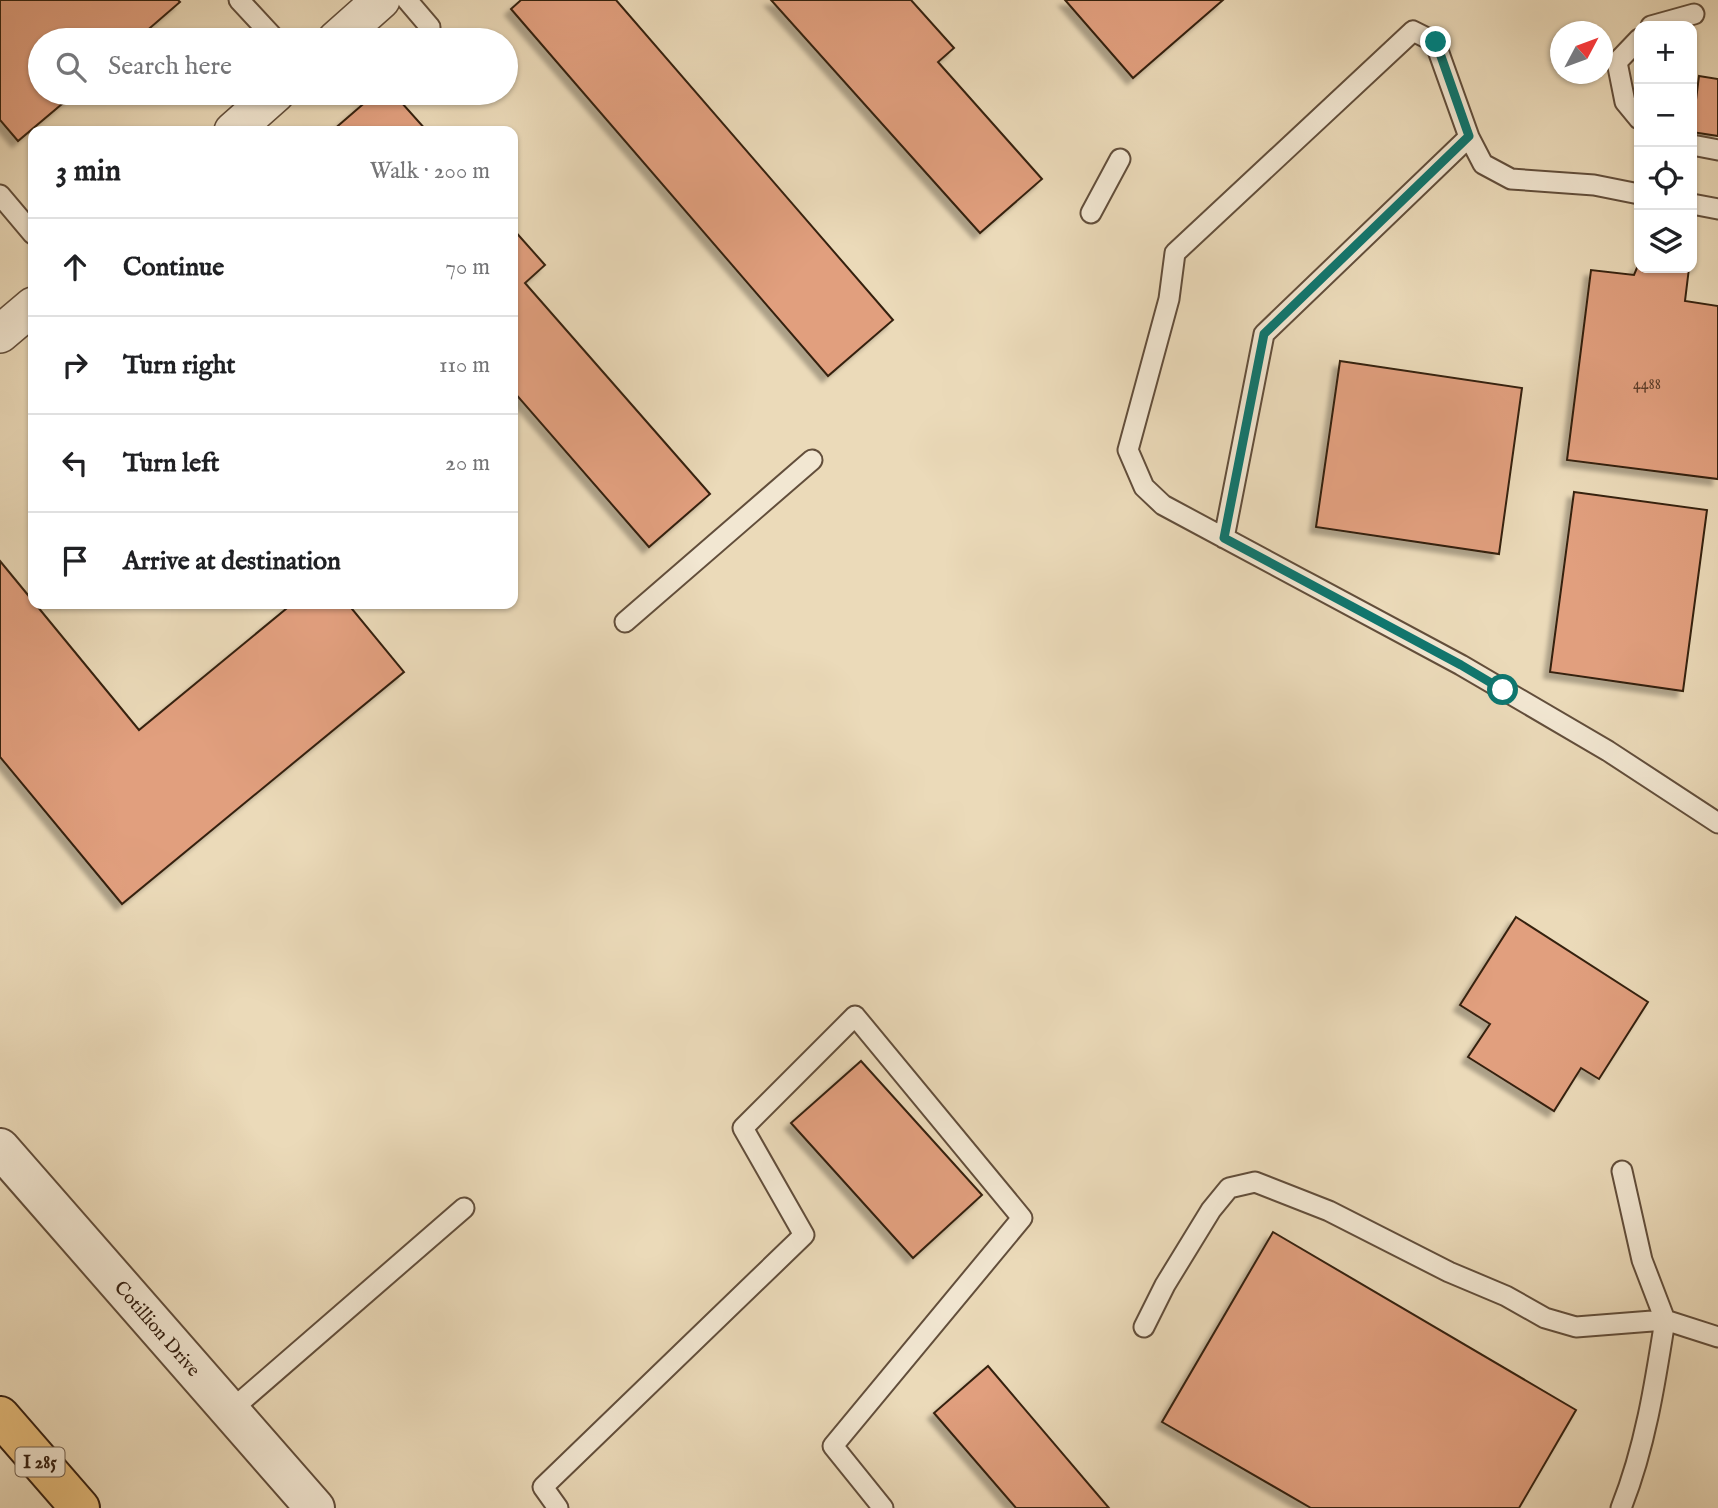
<!DOCTYPE html>
<meta charset="utf-8">
<style>
body{margin:0;font-family:"IM FELL English",serif;background:#f6f6f6;color:#202124}
.controls{position:absolute;right:21px;top:21px;display:grid;overflow:hidden;border-radius:14px;box-shadow:0 2px 5px #0004}
.controls button{width:63px;height:63px;display:grid;place-items:center;padding:0;border:0;border-bottom:2px solid #e0e0e0;background:#fff;color:#202124;font:35px sans-serif}
.compass{position:absolute;left:1550px;top:21px;width:63px;height:63px;border-radius:50%;background:#fff;box-shadow:0 2px 5px #0004;rotate:49deg}
.stop{position:absolute;width:21px;height:21px;margin:-16px;border:5px solid #0f766e;border-radius:50%;background:#fff}
.stop.end{background:#0f766e;border-color:#fff;box-shadow:0 2px 7px #0008}
.list{margin:0;padding:0;list-style:none}
h2{display:flex;justify-content:space-between;align-items:center;height:91px;margin:0;padding:0 28px;font-size:30px}
h2 small{font-size:23px;font-weight:400;color:#757577}
.list li{display:grid;grid-template-columns:46px 1fr auto;gap:21px;align-items:center;box-sizing:border-box;height:98px;padding:0 28px;border-top:2px solid #e0e0e0}
.list b{display:block;font-size:26px;white-space:nowrap}
.list em{font-size:23px;font-style:normal;color:#757577}
.icon{flex:none;width:38px;height:38px;fill:none;stroke:currentColor;stroke-width:2;stroke-linecap:round;stroke-linejoin:round}
.map{position:relative;flex:none;width:1718px;height:1508px;overflow:hidden}
.search{position:absolute;background:#fff;box-shadow:0 2px 5px #0004;left:28px;top:28px;width:490px;height:77px;display:flex;align-items:center;gap:18px;box-sizing:border-box;padding:0 24px;border-radius:38px;color:#757577;font-size:26px}
.panel{position:absolute;background:#fff;box-shadow:0 2px 5px #0004;left:28px;top:126px;width:490px;height:483px;border-radius:14px}
.map>svg:first-child{display:block}
.building{fill:#e19f7e;stroke:#352011;stroke-width:2;filter:url(#shadow)}
.lines{fill:none;stroke-linecap:round;stroke-linejoin:round}
.service-casing{stroke:#624e3b;stroke-width:23}
.minor-casing{stroke:#624e3b;stroke-width:40}
.tertiary-casing{stroke:#624e3b;stroke-width:42}
.motorway-casing{stroke:#352011;stroke-width:42}
.service{stroke:#f2e7d2;stroke-width:19}
.minor{stroke:#f2e7d2;stroke-width:37}
.tertiary{stroke:#f2e7d2;stroke-width:38}
.motorway{stroke:#e6bd7c;stroke-width:38}
.route{stroke:#0f766e;stroke-width:9}
.labels{text-anchor:middle;stroke-width:6;stroke-linejoin:round;paint-order:stroke}
.number-label{font-size:16px;fill:#60402c}
.shield{fill:#f2e7d2;stroke:#6e5c4b;stroke-width:2}
.shield-label{font-size:18px;font-weight:bold;fill:#352011}
.street-label{font-size:19px;fill:#352011;stroke:#f2e7d2}
</style>
<div class="map">
<svg width="1718" height="1508" viewBox="0 0 1718 1508">
<defs>
<filter id="shadow"><feDropShadow dx="-6" dy="6" stdDeviation="2" flood-color="#0004"/></filter>
</defs>
<rect width="100%" height="100%" fill="#ebdab9"/>
<filter id="stains"><feTurbulence type="fractalNoise" baseFrequency=".00286" numOctaves="4"/><feColorMatrix values="0 0 0 0 .2 0 0 0 0 .09 0 0 0 0 .02 0 0 0 .5 -.17"/></filter>
<radialGradient id="worn" r=".72"><stop offset=".6" stop-color="#630" stop-opacity="0"/><stop offset="1" stop-color="#630" stop-opacity=".3"/></radialGradient>
<!-- building -->
<path class="building" d="M0,0H178L180,2L136,40H40V93H75L18,141L0,120Z
M521,0H616L893,320L828,376L511,9Z
M771,0H911L954,48L938,62L1042,179L980,233Z
M1065,0H1223L1133,78Z
M1699,76L1718,79V136L1692,132Z
M376,93H393L427,131H332Z
M513,229L545,265L525,283L710,494L649,547L513,391Z
M1639,263V268H1689L1685,301L1718,306V479L1567,460L1591,270L1634,275Z
M1340,361L1522,388L1499,554L1316,527Z
M1574,492L1707,510L1683,691L1550,672Z
M0,561L139,730L292,604H348L404,672L122,904L0,757Z
M1516,917L1648,1002L1599,1079L1581,1068L1554,1111L1468,1057L1490,1024L1460,1005Z
M861,1061L982,1195L913,1258L791,1123Z
M1273,1232L1576,1410L1519,1508H1311L1162,1422Z
M988,1366L1109,1508H1016L934,1413Z"/>
<g class="lines">
<!-- service casing -->
<g class="service-casing">
<path id="service" d="M239,0L276,40
M407,0L430,27
M1651,26L1694,14
M1639,39L1617,62L1625,102L1639,119
M1692,145L1718,150
M1639,194L1594,185L1511,179L1483,164L1469,137L1435,42L1413,31L1175,253L1169,299L1128,450L1144,487L1163,505L1461,665L1608,751L1718,823
M0,195L33,234
M1692,204L1718,209
M1091,213L1120,159
M1224,538L1264,334L1469,137
M625,622L812,460
M1622,1171L1642,1260L1665,1320L1718,1337
M1144,1327L1165,1285L1211,1210L1229,1188L1255,1182L1329,1211L1449,1272L1506,1296L1545,1318L1576,1327L1665,1320C1655,1384 1645,1448 1621,1508
M230,1411L464,1208
M558,1508L543,1487L804,1235L743,1128L855,1016L1022,1218L833,1446L883,1508"/>
</g>
<!-- minor casing -->
<g class="minor-casing">
<path id="minor" d="M336,40L381,0
M233,131L276,93
M0,334L33,306"/>
</g>
<!-- tertiary casing -->
<g class="tertiary-casing">
<path id="tertiary" d="M0,1148L315,1508"/>
</g>
<!-- motorway casing -->
<g class="motorway-casing">
<path id="motorway" d="M0,1416L80,1508"/>
</g>
<!-- service -->
<use href="#service" class="service"/>
<!-- minor -->
<use href="#minor" class="minor"/>
<!-- tertiary -->
<use href="#tertiary" class="tertiary"/>
<!-- motorway -->
<use href="#motorway" class="motorway"/>
</g>
<g class="lines">
<!-- route -->
<path class="route" d="M1436,42L1469,136L1264,334L1224,538L1461,665L1503,690"/>
</g>
<g class="labels">
<!-- number labels -->
<g class="number-label">
<text x="1647" y="389">4488</text>
</g>
<!-- shield labels -->
<rect class="shield" x="15.5" y="1447.5" width="49" height="29" rx="5"/>
<g class="shield-label">
<text x="40" y="1468">I 285</text>
</g>
<!-- street labels -->
<g class="street-label">
<text transform="translate(158 1328) rotate(49)" y="7">Cotillion Drive</text>
</g>
</g>
<rect width="100%" height="100%" filter="url(#stains)"/>
<rect width="100%" height="100%" fill="url(#worn)"/>
</svg>
<div class="controls">
<button>+</button>
<button>−</button>
<button><svg class="icon" aria-label="locate" viewBox="0 0 24 24"><circle cx="12" cy="12" r="6"/><path d="M12 2v4M12 18v4M2 12h4M18 12h4"/></svg></button>
<button><svg class="icon" aria-label="layers" viewBox="0 0 24 24"><path d="M12 4l9 5-9 5-9-5zM3 14l9 5 9-5"/></svg></button>
</div>
<svg class="compass" viewBox="-18 -18 36 36"><path d="M0-13l5 13h-10z" fill="#e53935"/><path d="M0 13l5-13h-10z" fill="#757577"/></svg>
<div class="stop" style="left:1503px;top:690px"></div>
<div class="stop end" style="left:1436px;top:42px"></div>
<div class="search"><svg class="icon" aria-label="search" viewBox="0 0 24 24"><circle cx="10" cy="10" r="6"/><path d="M15 15l6 6"/></svg>Search here</div>
<section class="panel">
<h2>3 min<small>Walk · 200 m</small></h2>
<ul class="list">
<li><svg class="icon" aria-label="ahead" viewBox="0 0 24 24"><path d="M12 20V5M6 11l6-6 6 6"/></svg><div><b>Continue</b></div><em>70 m</em></li>
<li><svg class="icon" aria-label="right" viewBox="0 0 24 24"><path d="M7 20v-9h11M14 6l5 5-5 5"/></svg><div><b>Turn right</b></div><em>110 m</em></li>
<li><svg class="icon" aria-label="left" viewBox="0 0 24 24"><path d="M17 20v-9H6M10 6l-5 5 5 5"/></svg><div><b>Turn left</b></div><em>20 m</em></li>
<li><svg class="icon" aria-label="arrive" viewBox="0 0 24 24"><path d="M6 21V4h12l-3 4 3 4H6"/></svg><div><b>Arrive at destination</b></div></li>
</ul>
</section>
</div>
